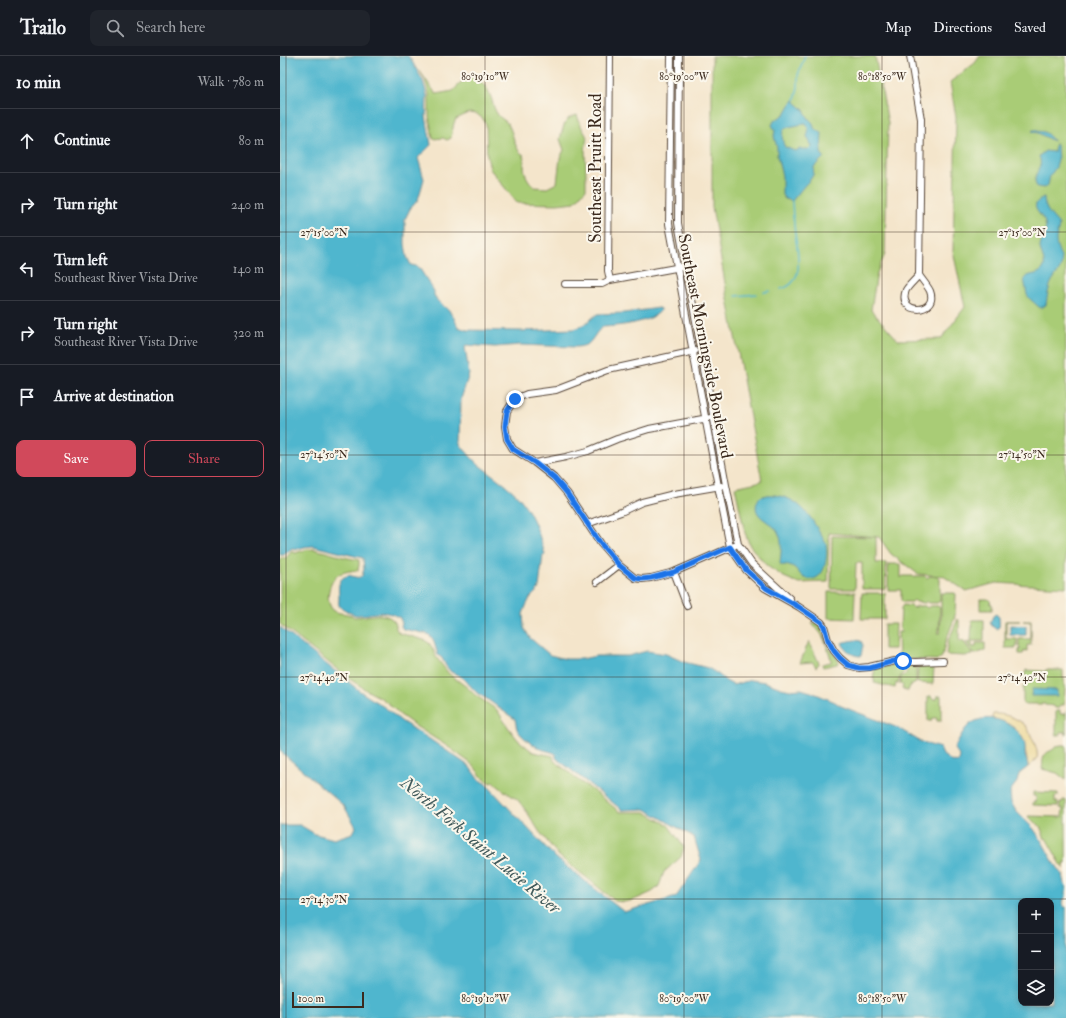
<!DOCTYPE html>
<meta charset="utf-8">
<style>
body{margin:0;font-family:"IM FELL Double Pica",serif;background:#20242c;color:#f1f3f6}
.controls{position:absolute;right:12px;bottom:12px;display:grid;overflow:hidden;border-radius:8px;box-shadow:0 2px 6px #0003}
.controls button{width:36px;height:36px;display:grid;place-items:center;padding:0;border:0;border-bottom:1px solid #363941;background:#171b24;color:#f1f3f6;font:20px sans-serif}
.scale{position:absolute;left:12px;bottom:10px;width:72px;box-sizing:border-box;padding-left:4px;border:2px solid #3b2a1e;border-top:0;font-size:11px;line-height:14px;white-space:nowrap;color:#3b2a1e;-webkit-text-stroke:3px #fbf7ec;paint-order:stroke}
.stop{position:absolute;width:12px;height:12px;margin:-9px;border:3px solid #1a73e8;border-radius:50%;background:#fff}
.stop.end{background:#1a73e8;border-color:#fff;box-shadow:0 1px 4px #0008}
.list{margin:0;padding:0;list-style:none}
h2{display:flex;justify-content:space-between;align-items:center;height:52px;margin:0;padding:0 16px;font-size:17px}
h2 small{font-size:13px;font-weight:400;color:#9ea1a6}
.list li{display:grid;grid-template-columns:26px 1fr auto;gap:12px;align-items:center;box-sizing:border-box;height:64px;padding:0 16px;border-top:1px solid #363941}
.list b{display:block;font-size:15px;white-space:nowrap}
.list p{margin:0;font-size:13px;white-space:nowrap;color:#9ea1a6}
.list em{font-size:13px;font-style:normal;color:#9ea1a6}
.actions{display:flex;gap:8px;padding:12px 16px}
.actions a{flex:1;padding:9px 0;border:1px solid #d1495b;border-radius:8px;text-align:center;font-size:14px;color:#d1495b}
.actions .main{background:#d1495b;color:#fff}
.icon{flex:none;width:22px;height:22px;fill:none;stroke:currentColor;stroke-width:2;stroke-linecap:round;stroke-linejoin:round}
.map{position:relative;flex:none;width:786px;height:962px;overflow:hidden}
header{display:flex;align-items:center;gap:24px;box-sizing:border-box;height:56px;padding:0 20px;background:#171b24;border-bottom:1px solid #363941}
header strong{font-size:19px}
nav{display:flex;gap:22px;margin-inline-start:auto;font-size:14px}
.search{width:280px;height:36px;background:#20242c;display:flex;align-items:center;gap:10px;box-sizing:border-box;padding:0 14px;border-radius:8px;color:#9ea1a6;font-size:15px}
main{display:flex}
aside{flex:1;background:#171b24}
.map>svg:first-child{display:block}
.green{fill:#a9cc76;stroke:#727b4a}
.sand{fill:#eeda9e;stroke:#94825e}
.water{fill:#4fb6ce;stroke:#457076;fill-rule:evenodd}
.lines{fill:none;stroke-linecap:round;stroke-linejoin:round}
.stream{stroke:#4fb6ce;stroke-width:1.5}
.minor-casing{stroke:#574638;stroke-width:8}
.minor{stroke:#fff;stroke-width:6}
.route{stroke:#1a73e8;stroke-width:5}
.ticks{fill:none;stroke:#3b2a1e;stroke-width:1;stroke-opacity:0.45}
.labels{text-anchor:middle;stroke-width:4;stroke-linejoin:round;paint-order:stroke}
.street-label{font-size:17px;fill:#3b2a1e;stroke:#fbf7ec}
.water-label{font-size:18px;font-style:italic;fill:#425b5c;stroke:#fbf7ec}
.ticks-label{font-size:10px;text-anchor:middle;fill:#3b2a1e;stroke:#fbf7ec;stroke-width:4;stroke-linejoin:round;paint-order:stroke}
</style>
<header>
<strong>Trailo</strong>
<div class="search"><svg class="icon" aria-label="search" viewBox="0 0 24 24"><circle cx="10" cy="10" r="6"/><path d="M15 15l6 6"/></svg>Search here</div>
<nav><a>Map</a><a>Directions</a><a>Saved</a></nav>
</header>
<main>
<aside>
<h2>10 min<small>Walk · 780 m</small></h2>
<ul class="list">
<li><svg class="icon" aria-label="ahead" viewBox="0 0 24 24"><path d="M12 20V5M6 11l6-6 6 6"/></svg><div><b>Continue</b></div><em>80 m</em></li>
<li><svg class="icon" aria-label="right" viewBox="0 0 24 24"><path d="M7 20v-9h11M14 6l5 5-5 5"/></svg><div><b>Turn right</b></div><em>240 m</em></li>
<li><svg class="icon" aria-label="left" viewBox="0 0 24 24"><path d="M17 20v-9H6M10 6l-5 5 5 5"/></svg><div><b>Turn left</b><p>Southeast River Vista Drive</p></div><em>140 m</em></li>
<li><svg class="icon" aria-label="right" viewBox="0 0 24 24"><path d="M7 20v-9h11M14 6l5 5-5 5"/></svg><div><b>Turn right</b><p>Southeast River Vista Drive</p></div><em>320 m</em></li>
<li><svg class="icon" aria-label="arrive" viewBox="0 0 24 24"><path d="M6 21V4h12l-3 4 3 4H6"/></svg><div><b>Arrive at destination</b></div></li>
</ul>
<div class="actions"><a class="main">Save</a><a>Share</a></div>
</aside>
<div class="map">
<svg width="786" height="962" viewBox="0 0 786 962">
<rect width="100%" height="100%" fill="#fbf7ec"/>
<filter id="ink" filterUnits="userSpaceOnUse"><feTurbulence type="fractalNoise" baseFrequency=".025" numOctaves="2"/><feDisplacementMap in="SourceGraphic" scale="8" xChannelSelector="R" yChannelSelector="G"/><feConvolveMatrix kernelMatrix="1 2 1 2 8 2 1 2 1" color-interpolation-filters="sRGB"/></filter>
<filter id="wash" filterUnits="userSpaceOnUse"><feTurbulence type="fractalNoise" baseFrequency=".012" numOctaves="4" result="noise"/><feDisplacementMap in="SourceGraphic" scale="16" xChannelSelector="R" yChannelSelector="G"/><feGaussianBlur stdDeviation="0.9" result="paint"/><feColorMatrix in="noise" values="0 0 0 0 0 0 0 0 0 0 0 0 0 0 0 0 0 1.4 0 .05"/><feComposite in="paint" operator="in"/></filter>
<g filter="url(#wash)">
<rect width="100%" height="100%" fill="#f4e5cb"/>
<!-- green -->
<path class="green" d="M432,0H595L608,67L605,198L597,217L591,254L618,284L661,283L685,251L673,195L676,61L670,26L695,7L700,0H786V531L716,527L686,535L663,520L638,518L611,498L599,481L549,477L548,526L518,527L504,521L487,510L470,490L465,477L455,431L482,425L445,227L432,151Z
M139,14L156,38L173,35L188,19C202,26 207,29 212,44C213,49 215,55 218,59C223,65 226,63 230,72C234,81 235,95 244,99C244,114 243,119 254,131L267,132L277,127L280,102L284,94L280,83L284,69L289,62L297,59L301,70L307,81L305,95L306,118V133L295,146L277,148L237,147L210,113L207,100L206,68L203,63L197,58L189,57L176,63L174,67L171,82L167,84L163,82L153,83L149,60V38L145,24Z
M552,480L596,481V507H606L605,533H582V507H576L575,533H551Z
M33,493C48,496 63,502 79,504V509L78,514C72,515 65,515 60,518C49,523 44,545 53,554C58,558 65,557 71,559C75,561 72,561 76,561C90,561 107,553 116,568V573L119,577L144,584L149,587L153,593L156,601L169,618L188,632L195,639L217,654L228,671L238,684L253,696L273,700L274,705L290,717L295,722L311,733L340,756H365L388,769L404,791L401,801L384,816L379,830L376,833L372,836L354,844L344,846L335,845L307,822L279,800L259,775L247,756L238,744L223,734L213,726L210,727L202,721L193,709L167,690L137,671L119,658L109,648L101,642L86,634L82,631L68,622L0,568V502H6L12,495L15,497L25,494Z
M608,508H621V522L623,520H632L634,522L637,520H645L647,522L650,520L658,521L660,523V545L657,547H649L647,545L645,547L636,546L634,544L632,546H623L621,544V534H608Z
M548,536H575L574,563L548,562Z
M582,537H605V563H581Z
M662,537H675L676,538L675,560L674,561H675L665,587L662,601L657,604L628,603L620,602L619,600L618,576H622L620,573L621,552L623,549L631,550L634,552L636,550H645L647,552L650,550H658L660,552L659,574L657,577H660L661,561V538Z
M700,543H708L711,546L709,547L712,548V554H700Z
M678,563L679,564V584L680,585L684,586L690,595L693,599L684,600L666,599L668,585Z
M692,564H704V585H691Z
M725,565H740H726V583H737V591L736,592H725Z
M743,565H751V589H747V595L744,594V597H743V598H739V594H740V591H739V583H751V566Z
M532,567H537C544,573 544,583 548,590C551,596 558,600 559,607L557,608L543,611L542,608L551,606V603C548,594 545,582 539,575C536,572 534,571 532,567Z
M604,568H616L615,593H604Z
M529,585L539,607L538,609L536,611L533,606L520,607Z
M686,586L692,587V591H696V587H705V594L696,598H694Z
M616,608L624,609L626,611C623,619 619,619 618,628L616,627L615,632L594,627L595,623L593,622L595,613Z
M628,610H635L636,611V627L630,630L628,635L622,633L623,629L620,628L621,621L626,618Z
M654,610L653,628L638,627L637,626L638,612L639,611Z
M746,614L763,615V616H765V614H783V622H784V631H785L784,649H780V652H775L774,650L765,649V648H745L743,647V631H745V616H746Z
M648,640H651L652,643H657V640H661V665H657V662H652L651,665H648Z
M776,655H780V658H785L786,655V679V676H780V679H776Z
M781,689H786V724L777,717L762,713C763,709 762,702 765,699C768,694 773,696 776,690Z
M753,736L778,737V740H775V746H778V750L753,749V746H756V740H753Z
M783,744H786V807H784V813L782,810L766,782L765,783L760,770L750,763L748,760L782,761L783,752H780V746H783Z"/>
<!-- sand -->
<path class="sand" d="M713,658C723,657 738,662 746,670C749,674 751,680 753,684C756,691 758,696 757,703L748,711C748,708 745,691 744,690C742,685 734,673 729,669C724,665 718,664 712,662Z"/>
<!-- water -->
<path class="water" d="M0,0H128L130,2L143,25L147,39L146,60L151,89L138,102L144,123L138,144L130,153L125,163V188L127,201L131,209L136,210L140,213L154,235V240L157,244L162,249L169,254L171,258L174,262L178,271L187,274L241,275L294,273C304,270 310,264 317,258L344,257L379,252L381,254C372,267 338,270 323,271C316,275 314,283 308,288C304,290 299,291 295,291L240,289L215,291L186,289L185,291L189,318L181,343L180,388C186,395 192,403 199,409C212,419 232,432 242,445C254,461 260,480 265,499H263L259,531L258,534L250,542L246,550L243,558L244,572L250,582L270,599L286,603H302L316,600H348L367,595L386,598L404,606L428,612L438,618L446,625L453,629L471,624L485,626L501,632L510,634L521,633L531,636L555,646L561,650L618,672L641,686L660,692L663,699L672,706L675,705L677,707L679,705L680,701L674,693C677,686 684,673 689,669C706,655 734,665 743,683C746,688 745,694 745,699C746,703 748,707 748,711L739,718L737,726L730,735L731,746L736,755L753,772L760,782L773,805L783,819L786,834V840L783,845V849L784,851H786V962H0V769H20L35,778L54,783L73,777L76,771L64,750L0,695V571L81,636L107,653L121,665L148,682L189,710L198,723L206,728L275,801L344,856L396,841L421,804L414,781L365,753L342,754L276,702V698C271,695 266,695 261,693C253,689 243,682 238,675C236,672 236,667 235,663L226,657L207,643L197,637L185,624L178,619L171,616L166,610L162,602L158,599L153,583L148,578L123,573L121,570L122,567L120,562C104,552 93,559 77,559C71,559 65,553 60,551C58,548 59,546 59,542C59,534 56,523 67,520C72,518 76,524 82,520L84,513L83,502L33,490L24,491L15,494L12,492L4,499H0ZM741,845H771V947H741Z
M514,44H515V46L524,54L529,63L533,67L534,72L542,77L541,97L544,101L534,111L533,119L530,124L525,129L512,145L505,143L502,139V120L497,100V92L494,80L495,74L492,69L494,65L505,58L510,49ZM524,67H526C530,74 528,75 527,81L532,90V91L530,93H520L515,95L505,91C502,86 501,77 505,72C511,70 518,70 524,67Z
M753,74H755C758,76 760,75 764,76C768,78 770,81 773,84V85L758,77L753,76L752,75Z
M775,87L777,88L778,105L776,111L770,120L768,129L764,132L757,131C752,122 758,118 760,109C761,106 760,103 759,100L765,95L774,96Z
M763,141H764C764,153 771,159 778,167L779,169C779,174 776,179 776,184C776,194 784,201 781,211C779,216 776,218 774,222C769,228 767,241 766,249L760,252L750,243L747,239L744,223C748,217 758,220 763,213C767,206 760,198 760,191C761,183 768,176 765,167C764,161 753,154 756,148C757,145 761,143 763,141Z
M486,439C510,437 526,452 537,472C539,477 544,482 546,488C548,498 546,523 531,523C519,524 519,511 509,509C506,508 504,510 501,509L500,507C501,496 503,486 498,476C491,464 468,461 479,442Z
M716,558L719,561C719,564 720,568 719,571L716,573L713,571L710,567L713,560Z
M730,569L746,570V579H730Z
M575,584L581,585L583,589L581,600C572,600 566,595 562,587L564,586Z
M752,633L777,634V640H751Z"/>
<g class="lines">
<!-- stream -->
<path class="stream" d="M515,44L518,31V19L525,0
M501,233C531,225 513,184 514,165L513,161L512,145
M484,236L490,235
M456,240L476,238"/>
</g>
</g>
<g filter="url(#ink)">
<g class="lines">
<!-- minor casing -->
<g class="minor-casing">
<path id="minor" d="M391,0L389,168L438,430L450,491L466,514L485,532L519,551L541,566L544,570L548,584L554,595L560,602L568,609L579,612L589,611L615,605L635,606L663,605
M399,0L398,167L446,429L458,488L472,508L510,543
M630,0L641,63L639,219C642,224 647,229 650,235C659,259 616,259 626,234C629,229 635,224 639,219
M330,224L328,215L330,0
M285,228H322L330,224L401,211
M415,295L328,314L276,334L247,338L235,343L227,355L225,370L227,383L233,393L255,407L274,422L287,437L321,488L339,509L355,522L362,523L371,522L394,516L454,490
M255,407L286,401L308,395L337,383L369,373L428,362
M307,468L341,456L362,446L394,438L441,430
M394,516L407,550
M317,526L339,509"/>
</g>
<!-- minor -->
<use href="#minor" class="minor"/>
</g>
</g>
<g class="lines" filter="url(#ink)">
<!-- route -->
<path class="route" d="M235,343L227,355L225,370L227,383L233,393L255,407L274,422L287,437L321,488L339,509L355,522L362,523L371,522L394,516L450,491L466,514L486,532L519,551L541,566L544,570L548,584L554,595L560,602L568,609L579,612H590L614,605H623"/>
</g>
<!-- ticks -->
<path class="ticks" d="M6,0V962M205,0V962M404,0V962M602,0V962M0,176H786M0,399H786M0,621H786M0,843H786"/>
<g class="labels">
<!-- street labels -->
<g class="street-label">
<text transform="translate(315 112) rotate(-90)" y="6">Southeast Pruitt Road</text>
<text transform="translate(426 290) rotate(79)" y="6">Southeast Morningside Boulevard</text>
</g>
<!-- water labels -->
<g class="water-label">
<text transform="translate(201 789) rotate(40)" y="6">North Fork Saint Lucie River</text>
</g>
</g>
<g class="ticks-label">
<text x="205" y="24">80°19'10"W</text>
<text x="404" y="24">80°19'00"W</text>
<text x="602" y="24">80°18'50"W</text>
<text x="44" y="180">27°15'00"N</text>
<text x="742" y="180">27°15'00"N</text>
<text x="44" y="402">27°14'50"N</text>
<text x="742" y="402">27°14'50"N</text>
<text x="44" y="625">27°14'40"N</text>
<text x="742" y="625">27°14'40"N</text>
<text x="44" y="847">27°14'30"N</text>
<text x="205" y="946">80°19'10"W</text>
<text x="404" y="946">80°19'00"W</text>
<text x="602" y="946">80°18'50"W</text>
</g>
</svg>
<div class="controls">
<button>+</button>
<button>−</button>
<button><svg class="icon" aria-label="layers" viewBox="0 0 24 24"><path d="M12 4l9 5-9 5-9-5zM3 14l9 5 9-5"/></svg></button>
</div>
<div class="scale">100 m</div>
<div class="stop" style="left:623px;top:605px"></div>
<div class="stop end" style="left:235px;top:343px"></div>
</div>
</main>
